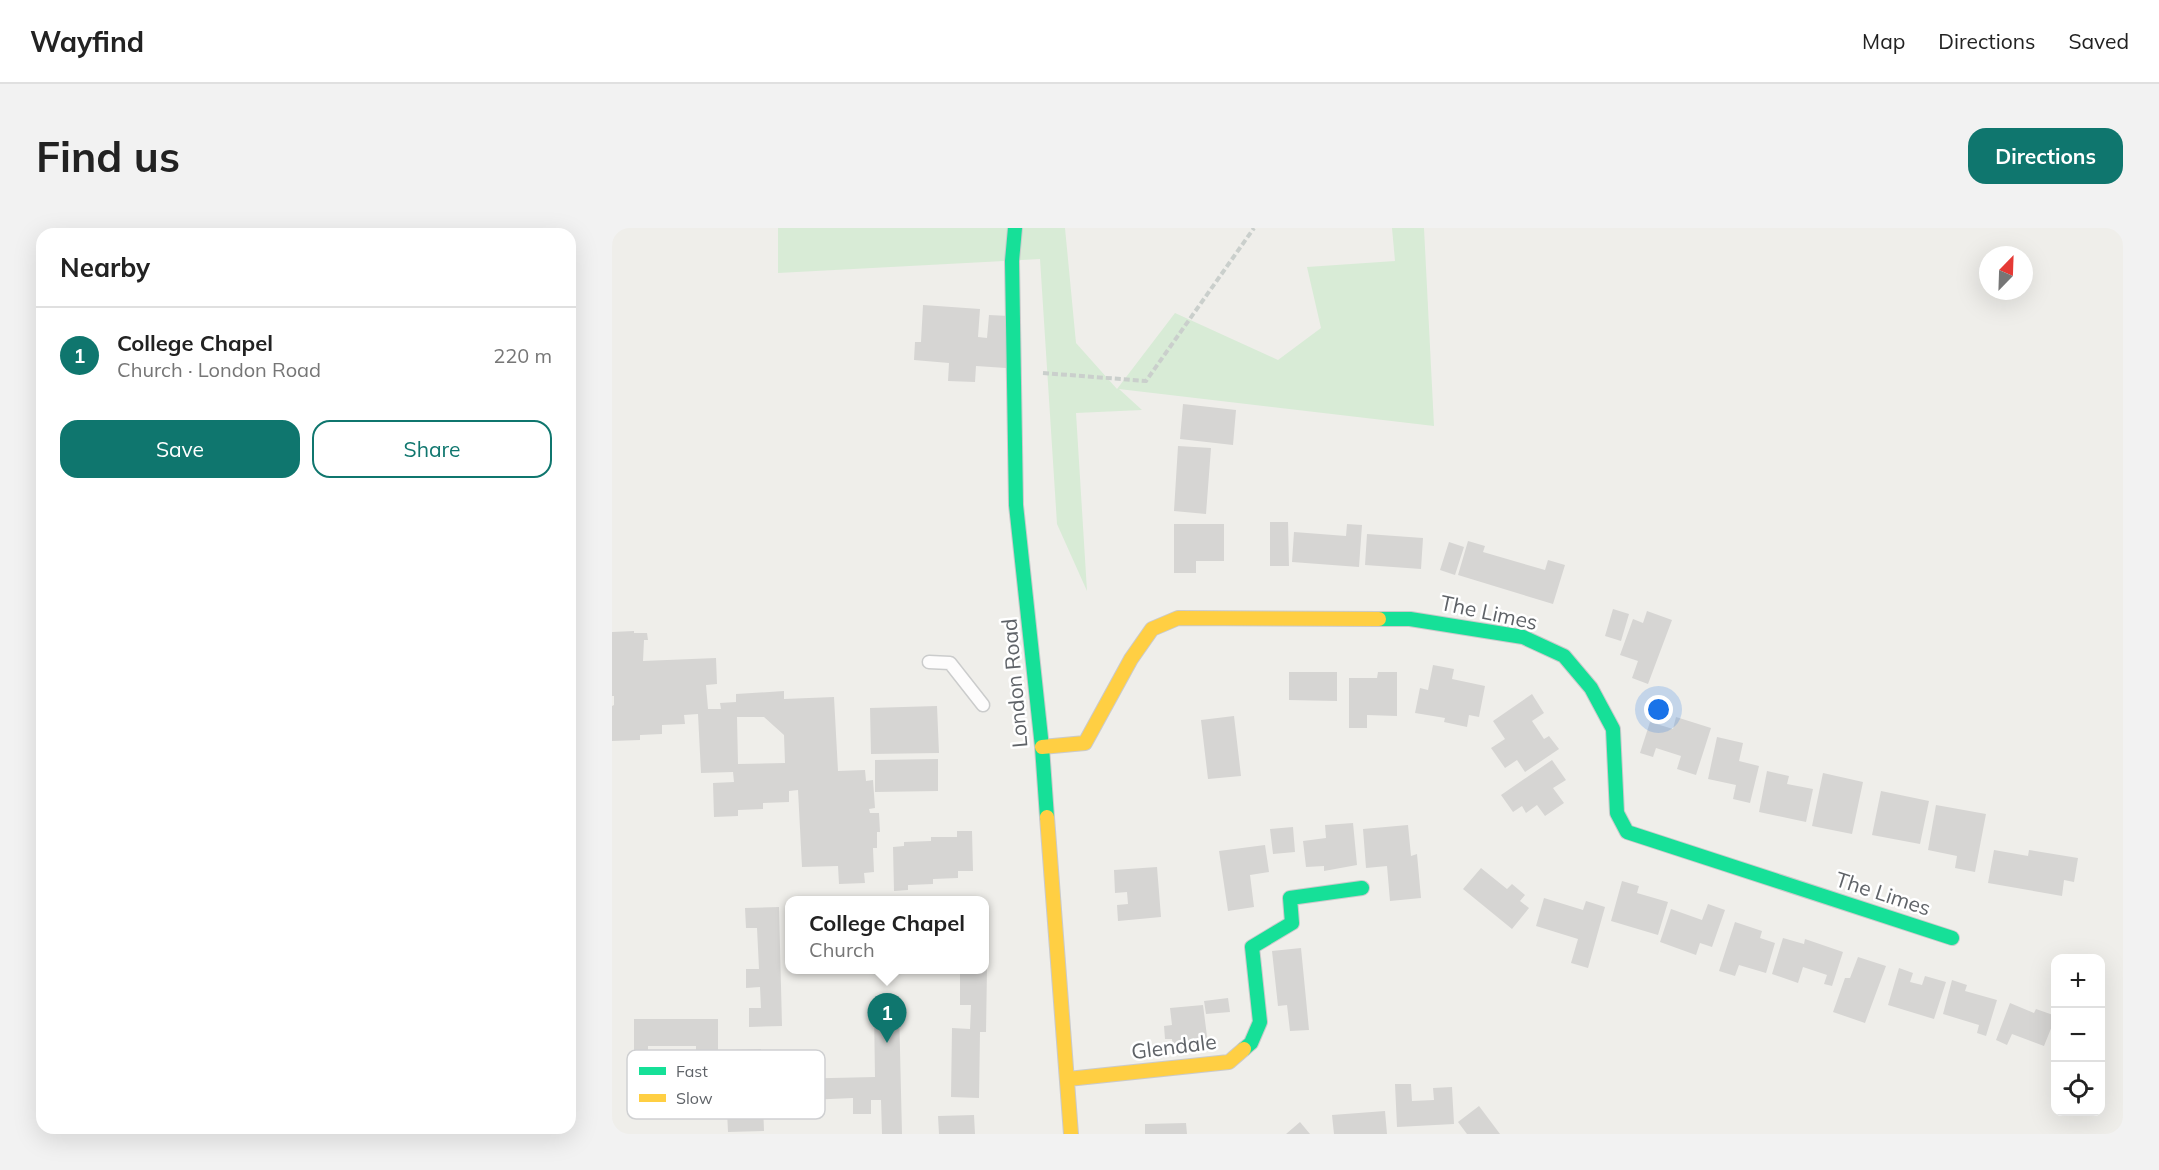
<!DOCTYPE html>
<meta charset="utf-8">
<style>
body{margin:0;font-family:Mulish,sans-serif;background:#f2f2f2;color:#222}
.controls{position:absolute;right:18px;bottom:18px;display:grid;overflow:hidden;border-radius:12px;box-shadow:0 6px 24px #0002}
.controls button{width:54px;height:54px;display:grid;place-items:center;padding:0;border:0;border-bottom:2px solid #e0e0e0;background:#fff;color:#222;font:30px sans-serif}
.compass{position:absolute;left:1367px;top:18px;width:54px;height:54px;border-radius:50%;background:#fff;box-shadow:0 6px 24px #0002;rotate:23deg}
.you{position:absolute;left:1047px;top:482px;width:21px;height:21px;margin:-15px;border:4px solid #fff;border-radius:50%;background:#1a73e8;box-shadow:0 0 0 9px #1a73e833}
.badge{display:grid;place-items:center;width:39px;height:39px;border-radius:50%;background:#0f766e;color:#fff;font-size:20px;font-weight:700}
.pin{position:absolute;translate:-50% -50px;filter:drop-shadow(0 2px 3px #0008)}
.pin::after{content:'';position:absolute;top:32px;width:21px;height:18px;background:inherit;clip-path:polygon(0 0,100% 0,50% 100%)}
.popup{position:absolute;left:173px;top:668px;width:204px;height:78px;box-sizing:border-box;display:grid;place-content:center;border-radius:12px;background:#fff;filter:drop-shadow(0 2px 4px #0005);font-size:20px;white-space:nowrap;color:#767676}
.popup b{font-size:22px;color:#222}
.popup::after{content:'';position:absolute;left:50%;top:100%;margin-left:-12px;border:12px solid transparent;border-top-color:#fff}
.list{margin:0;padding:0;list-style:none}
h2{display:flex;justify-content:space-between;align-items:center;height:78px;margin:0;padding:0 24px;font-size:26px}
h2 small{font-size:20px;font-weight:400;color:#767676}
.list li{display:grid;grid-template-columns:39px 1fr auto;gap:18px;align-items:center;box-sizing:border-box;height:96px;padding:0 24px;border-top:2px solid #e0e0e0}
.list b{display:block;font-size:22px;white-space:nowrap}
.list p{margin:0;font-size:20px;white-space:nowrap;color:#767676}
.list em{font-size:20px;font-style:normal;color:#767676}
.actions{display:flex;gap:12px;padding:18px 24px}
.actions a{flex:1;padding:14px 0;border:2px solid #0f766e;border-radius:18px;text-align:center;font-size:21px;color:#0f766e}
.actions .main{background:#0f766e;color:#fff}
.icon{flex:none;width:33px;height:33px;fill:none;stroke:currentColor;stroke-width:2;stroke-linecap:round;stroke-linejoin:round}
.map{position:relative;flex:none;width:1511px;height:906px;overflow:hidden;border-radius:18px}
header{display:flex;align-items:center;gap:36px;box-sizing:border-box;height:84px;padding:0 30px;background:#fff;border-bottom:2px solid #e0e0e0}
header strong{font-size:28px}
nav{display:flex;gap:33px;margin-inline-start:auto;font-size:21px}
.intro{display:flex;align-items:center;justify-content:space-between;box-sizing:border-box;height:144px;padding:0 36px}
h1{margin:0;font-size:42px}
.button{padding:15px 27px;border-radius:18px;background:#0f766e;color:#fff;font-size:21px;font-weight:700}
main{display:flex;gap:36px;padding:0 36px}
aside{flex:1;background:#fff;border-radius:18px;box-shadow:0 6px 24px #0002}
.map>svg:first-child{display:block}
.green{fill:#d8ebd6}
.building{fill:#d6d5d3;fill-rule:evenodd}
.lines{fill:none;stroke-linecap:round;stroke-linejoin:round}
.lane-casing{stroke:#cbcccc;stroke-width:15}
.fast-casing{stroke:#cacacb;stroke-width:16}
.slow-casing{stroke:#cacacb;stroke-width:16}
.path{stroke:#cacfcc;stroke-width:4;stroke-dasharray:6 3;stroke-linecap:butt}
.lane{stroke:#fdfcfc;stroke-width:12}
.fast{stroke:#16e098;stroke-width:14}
.slow{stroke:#ffcf43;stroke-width:14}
.labels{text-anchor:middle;stroke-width:5;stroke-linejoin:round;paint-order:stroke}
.street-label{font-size:21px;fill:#5f6368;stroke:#fff}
.key{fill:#fff;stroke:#cfd0d2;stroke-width:1.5}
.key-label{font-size:16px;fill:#5f6368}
</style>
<header>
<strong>Wayfind</strong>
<nav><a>Map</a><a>Directions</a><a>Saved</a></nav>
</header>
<div class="intro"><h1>Find us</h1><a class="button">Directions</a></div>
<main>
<aside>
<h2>Nearby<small></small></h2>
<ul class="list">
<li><span class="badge">1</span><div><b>College Chapel</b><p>Church · London Road</p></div><em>220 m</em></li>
</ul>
<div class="actions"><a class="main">Save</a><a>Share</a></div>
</aside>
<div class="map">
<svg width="1511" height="906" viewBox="0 0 1511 906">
<rect width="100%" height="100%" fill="#efeeea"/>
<!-- green -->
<path class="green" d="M166,0H453L464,115L505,161L563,85L666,132L709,100L695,39L783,33L780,0H812L822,198L507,161L530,182L464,185L475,363L445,296L428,31L166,45Z"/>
<!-- building -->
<path class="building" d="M311,77L368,81L366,109L375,110L377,87L397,88L394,140L364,138L363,154L336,153L337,135L302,132L303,114H309Z
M571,176L624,182L621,217L568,211Z
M566,218L599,220L594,286L562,283Z
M658,294H676L677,338H658Z
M562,296H612V333H584V345H562Z
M735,296L750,297L747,339L680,334L682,304L734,308Z
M755,306L811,310L809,341L753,337Z
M856,313L873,318L871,324L933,342L936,332L953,337L941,376L846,347Z
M837,314L852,319L843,347L828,342Z
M1001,381L1017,386L1009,413L993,408Z
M1035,383L1060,392L1036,456L1020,450L1026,433L1008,427L1021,391L1031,395Z
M22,403V405H35L36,412H32L31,433L104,430L105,456L94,457L96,481H109L108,475L124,474V466L172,463V471L222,469L226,543L253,542L254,553L261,552L263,580L257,581L258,585H267L268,604H265V620H261L262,644L252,645L253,655L227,656L226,638L190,639L186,562L177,563V574L151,575V581L126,582V588L102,589L101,555L122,554L121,544L89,545L86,486L72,487L73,496L50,497V506L28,507V512L0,513V478L2,477V468H0V404ZM125,489H152L172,507L173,535L126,536Z
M821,437L842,441L840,451L873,458L867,489L857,487L855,499L832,494L833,490L803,485L808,460L816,462Z
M677,444H725V473L677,472Z
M766,444H785V488L755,487V500H737V450H765Z
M920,466L932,485L920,493L932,511L937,508L947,521L913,544L905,532L893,540L879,520L893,511L881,493Z
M325,478L327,525L259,526L258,480Z
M622,488L629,548L596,551L589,492Z
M1064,489L1099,500L1084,547L1065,541L1069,528L1044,520L1041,529L1028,525L1038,494L1061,501Z
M1105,509L1131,515L1127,533L1147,538L1138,575L1121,571L1124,557L1096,551Z
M326,531V563L263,564V532Z
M940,532L954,552L941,560L952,575L933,588L925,577L914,585L910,578L901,584L889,567Z
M1155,543L1177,548L1175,556L1201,561L1194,594L1147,584Z
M1211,545L1251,554L1240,606L1200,598Z
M1269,563L1317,573L1308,616L1260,607Z
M1324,577L1374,586L1363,644L1343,640L1345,628L1316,622Z
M741,595L745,637L712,643V638L694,639L691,613L714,610L713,597Z
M796,597L799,628L805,626L809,670L778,673L775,638L754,640L751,601Z
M681,599L683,624L661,626L658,601Z
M345,603H360L361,643H346V650L321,651V656L296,657V662L282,663L281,619L292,618V614L319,613V609H345Z
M653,617L657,644L638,647L642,679L616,683L607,623Z
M1382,622L1416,628L1417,622L1466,630L1462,654L1452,652L1450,668L1376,655Z
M545,639L549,689L506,693L505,677L516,676L515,664L503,665L502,642Z
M869,640L895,661L900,656L913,667L908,673L917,680L900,701L851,661Z
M1010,653L1027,658L1025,665L1056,674L1046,707L999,693Z
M932,670L971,682L974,673L993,679L976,740L959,735L966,711L924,698Z
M1096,676L1113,682L1100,719L1088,715L1084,727L1048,714L1059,681L1090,692Z
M167,679L170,798L137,799V780H149L148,759L134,760V741H147L145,700H134L133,680Z
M1123,694L1150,703L1148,710L1163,715L1154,745L1127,737L1123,748L1107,743Z
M1171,710L1192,716L1193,711L1231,724L1220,758L1212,756L1215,747L1191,739L1186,755L1160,746Z
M689,720L697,802L678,803L675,777L666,778L660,723Z
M1246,729L1274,738L1253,795L1221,784L1233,750H1238Z
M372,740H375L374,804H368L367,870L339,869L340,800L358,801L359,777H348V742Z
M1287,740L1301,745L1298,754L1310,757L1313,748L1334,754L1322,791L1276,777Z
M1340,752L1355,757L1353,763L1385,772L1374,808L1365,805L1367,797L1331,786Z
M616,770L618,784L594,786L592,773Z
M1398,775L1422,785L1424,781L1444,788L1432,818L1400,806L1395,817L1384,812Z
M591,777L596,816L561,820L560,811H553L552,798L560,797L558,780Z
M287,780L290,906H270L269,872H259V886H241V870L195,872L196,884L177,885L176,851L263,849L262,781Z
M22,791H106V830H84V818H36V828H22Z
M149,821L152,903L116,904L115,883H128L125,834L116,835L115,822Z
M783,856H799L800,873L822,872L821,860L840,859L842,896L785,899Z
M867,878L888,906H855L846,894Z
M773,883L775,906H722L720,887Z
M362,887L363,906H327L326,888Z
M688,894L698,906H674Z
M574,895L575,906H533V896Z"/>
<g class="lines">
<!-- lane casing -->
<g class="lane-casing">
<path id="lane" d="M317,434L338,435L371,477"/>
</g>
<!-- fast casing -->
<g class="fast-casing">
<path id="fast" d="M403,0L400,33L404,277L430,519L435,589
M767,391H798L911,409L952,428L979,460L1001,501L1005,585L1015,604L1340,710
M632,821L639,815L648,794L640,719L680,695L678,670L750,660"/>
</g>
<!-- slow casing -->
<g class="slow-casing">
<path id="slow" d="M430,519L473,515L519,431L540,401L566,390L767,391
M435,589L459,906
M456,851L617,834L632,821"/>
</g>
<!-- path -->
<path class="path" d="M431,145L534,153L642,0"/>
<!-- lane -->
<use href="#lane" class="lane"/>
<!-- fast -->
<use href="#fast" class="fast"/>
<!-- slow -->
<use href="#slow" class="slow"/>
</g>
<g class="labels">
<!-- street labels -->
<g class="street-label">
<text transform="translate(877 385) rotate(12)" y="7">The Limes</text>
<text transform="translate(403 455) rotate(-95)" y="7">London Road</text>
<text transform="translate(1271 666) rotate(18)" y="7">The Limes</text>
<text transform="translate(562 819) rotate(-7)" y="7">Glendale</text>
</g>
</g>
<!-- legend -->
<rect x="15" y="822" width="198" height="69" rx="9" class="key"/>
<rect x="27" y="839" width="27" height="8" fill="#16e098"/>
<rect x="27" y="866" width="27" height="8" fill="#ffcf43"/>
<g class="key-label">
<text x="64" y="849">Fast</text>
<text x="64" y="876">Slow</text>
</g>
</svg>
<div class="controls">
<button>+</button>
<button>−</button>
<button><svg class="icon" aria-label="locate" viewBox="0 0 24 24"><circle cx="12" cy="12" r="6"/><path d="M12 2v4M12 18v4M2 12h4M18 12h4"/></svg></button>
</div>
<svg class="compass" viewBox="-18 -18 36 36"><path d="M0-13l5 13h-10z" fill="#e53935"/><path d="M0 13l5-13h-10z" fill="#767676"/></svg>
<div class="you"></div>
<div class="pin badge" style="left:275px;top:815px">1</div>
<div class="popup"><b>College Chapel</b>Church</div>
</div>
</main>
